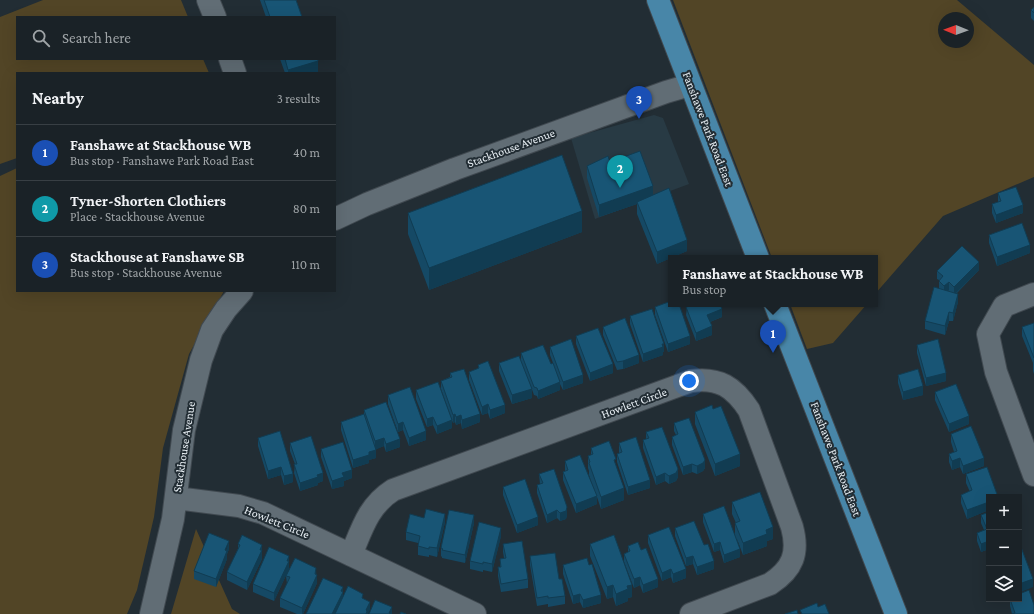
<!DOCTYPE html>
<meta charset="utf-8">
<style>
body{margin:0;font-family:"Crimson Pro",serif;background:#232a2f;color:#f1f3f6}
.controls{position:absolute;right:12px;bottom:12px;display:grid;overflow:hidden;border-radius:0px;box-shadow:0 4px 16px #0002}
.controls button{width:36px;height:36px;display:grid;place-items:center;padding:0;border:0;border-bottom:1px solid #383f44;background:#1a2227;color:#f1f3f6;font:20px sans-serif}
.compass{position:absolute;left:938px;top:12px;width:36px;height:36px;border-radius:50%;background:#1a2227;box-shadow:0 4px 16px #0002;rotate:271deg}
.you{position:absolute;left:689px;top:381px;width:14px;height:14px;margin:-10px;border:3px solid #fff;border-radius:50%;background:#1a73e8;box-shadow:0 0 0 6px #1a73e833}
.badge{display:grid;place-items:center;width:26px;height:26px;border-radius:50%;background:#0b8043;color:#fff;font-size:13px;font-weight:700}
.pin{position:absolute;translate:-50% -33px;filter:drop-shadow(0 1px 2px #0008)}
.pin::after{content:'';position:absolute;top:21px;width:14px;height:12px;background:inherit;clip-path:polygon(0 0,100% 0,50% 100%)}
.popup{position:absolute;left:668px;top:255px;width:210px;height:52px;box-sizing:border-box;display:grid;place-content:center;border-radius:0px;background:#1a2227;filter:drop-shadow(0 1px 3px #0005);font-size:13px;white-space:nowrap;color:#9fa4a7}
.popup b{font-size:15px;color:#f1f3f6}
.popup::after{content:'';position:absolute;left:50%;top:100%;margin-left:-8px;border:8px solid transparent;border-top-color:#1a2227}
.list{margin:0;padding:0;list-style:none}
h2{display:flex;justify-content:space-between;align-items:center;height:52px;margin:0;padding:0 16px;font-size:17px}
h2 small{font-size:13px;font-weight:400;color:#9fa4a7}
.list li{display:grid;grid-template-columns:26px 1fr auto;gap:12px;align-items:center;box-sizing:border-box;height:56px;padding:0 16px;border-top:1px solid #383f44}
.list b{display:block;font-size:15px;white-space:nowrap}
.list p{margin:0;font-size:13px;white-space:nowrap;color:#9fa4a7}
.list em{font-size:13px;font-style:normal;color:#9fa4a7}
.icon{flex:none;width:22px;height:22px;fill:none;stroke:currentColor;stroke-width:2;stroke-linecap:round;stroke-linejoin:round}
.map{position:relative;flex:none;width:1034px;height:614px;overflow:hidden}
.search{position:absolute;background:#1a2227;box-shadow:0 4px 16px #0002;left:16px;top:16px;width:320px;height:44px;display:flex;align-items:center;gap:10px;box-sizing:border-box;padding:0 14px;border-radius:0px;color:#9fa4a7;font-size:15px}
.panel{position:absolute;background:#1a2227;box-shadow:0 4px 16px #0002;left:16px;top:72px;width:320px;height:220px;border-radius:0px}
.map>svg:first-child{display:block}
.built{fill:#283a44}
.green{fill:#524526;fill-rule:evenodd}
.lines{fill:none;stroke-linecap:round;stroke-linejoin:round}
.minor-casing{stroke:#404950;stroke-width:24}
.major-casing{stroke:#404950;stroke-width:24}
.minor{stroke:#616d75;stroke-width:22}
.major{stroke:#4886a8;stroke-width:22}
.wall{fill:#154965}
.shaded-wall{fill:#113c52}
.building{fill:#185575;stroke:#113c52}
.labels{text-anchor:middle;stroke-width:4;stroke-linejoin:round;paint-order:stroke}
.street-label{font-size:12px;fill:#e8eff4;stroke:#222d34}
</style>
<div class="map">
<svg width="1034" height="614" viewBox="0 0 1034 614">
<rect width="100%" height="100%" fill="#222d34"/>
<!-- built -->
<path class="built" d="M654,115L663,118L689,184L595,219L571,138Z"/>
<!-- green -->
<path class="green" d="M43,0H181L188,17H17V59H203L209,73H17V158L0,164V17Z
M673,0H957L1034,65V177L943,216L875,294V258H772ZM944,18H968V42H944Z
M17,168V291H224L189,354L163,448L154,517L137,590L127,614H0V176Z
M790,304H867L833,343L807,349Z
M196,529L232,609L240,614H171Z"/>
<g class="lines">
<!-- minor casing -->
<g class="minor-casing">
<path id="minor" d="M208,0L215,17
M230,59L235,73
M335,219L367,204L455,169L666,92L690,85
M1034,294L1004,306L988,334L996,372L1034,475
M176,498L239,506L263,513L475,614
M351,555C362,529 368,506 393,490L691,381C719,377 734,387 749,410L792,527C799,553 793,569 770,584L691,614
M151,614L173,519L184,430L201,360L212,330L226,309L242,291"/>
</g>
<!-- major casing -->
<g class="major-casing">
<path id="major" d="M658,0L758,258
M775,304L896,614"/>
</g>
<!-- minor -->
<use href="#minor" class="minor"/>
<!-- major -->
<use href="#major" class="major"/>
</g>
<!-- wall -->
<path class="wall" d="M260,0H296L302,17H266Z
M1034,7V21L1031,18V10Z
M280,59H318V73H285Z
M610,162L653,195L687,251L657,264L637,214V204L599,217L587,178V166Z
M998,193L1023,213L996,223L992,213V204L998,202Z
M408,213L582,232L429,290L408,234Z
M989,235L1030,253L997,266L989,243Z
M979,270L956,294L958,302L953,321H949L945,335L925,329V321L939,289V280L937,279V271Z
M686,304H720L722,317L710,322L712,335L696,341L686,315L687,307Z
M655,307L690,344L668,352L655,315Z
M630,316L664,352H663V355L643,362L630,324Z
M1034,323V374L1033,371V363L1022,336V327Z
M603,327L639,363L623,369L617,370L603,335Z
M576,336L613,373L590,381L576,344Z
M917,345L946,381L926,386L917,353Z
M550,347L583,383L563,390L560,384V390L538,399L537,396L534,395L529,381L532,398L512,404L499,371V363L521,360V353L551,364L553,363L550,355Z
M478,365L505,413L490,419L488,413L482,415L469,380V372L478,369Z
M450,373L480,422L462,429L461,423L456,425L455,422L453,423L441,389V381L450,377Z
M898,375L923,395L903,400L898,383Z
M416,390L452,428L437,434L433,425L427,427L416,399Z
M935,392L969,424L949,432L935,400Z
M388,395L426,440L409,446L403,430L398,432L388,404Z
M364,410L400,447L386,452L384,446L376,449V458L369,460V463L353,468L341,430V422L364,414Z
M695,412L740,466L715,476L695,424Z
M674,423L705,468L703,471L697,474L692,472L683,475L672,445V437L676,435L674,431Z
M646,432L678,477L676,481L669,484L665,481L656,485L643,448V440L646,439Z
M951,434L984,466L963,474L960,467L952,470L949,462V454L954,452L951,442Z
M258,438L293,482L284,485L281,475L268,479L258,446Z
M290,443L323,481L318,483V485L300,491L294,473L295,464L290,451Z
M619,443L650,488L628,495L617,462V454L619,453Z
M591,448L616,465L624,500L601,509L597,497V504L576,513L563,480V472L565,471V461L593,487L589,475V471L588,468V456L591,455Z
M321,449L352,478L344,481V486L332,489L321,457Z
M539,474L567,515L566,519L560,521L557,518L547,523L537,493V485L540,484Z
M966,474L989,497V510L967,519L961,503V495L970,492L966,483Z
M503,487L538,525L517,533L503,495Z
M732,502L773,539L767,541V546L743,555L737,539L740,557L724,563L720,550L714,552L703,522V514L735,535V523H736L732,514Z
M989,512V549L981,552L977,541V533L984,530L981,523V515Z
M424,518L445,522L437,557L429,555V557L418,555V543L406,540V532Z
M474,523L465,563L442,558V557L441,556V548Z
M675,528L704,545L714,569L697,575L693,564L686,566L675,536Z
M648,535L686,578L673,583L671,577L662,581L648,543Z
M501,536L492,572L483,570V572L470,569V561Z
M238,544L262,553V559L247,590L227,580V572L238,549Z
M503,544L528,579V588L501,592L498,576V567H500V559L504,558L503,552Z
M590,544L632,597L628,598V601L616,606L613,597L607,599L590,556Z
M628,546L641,550L658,587L643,593L640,585L634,588L624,562V554L628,552Z
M229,549L227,554V559L216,587L194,579V571Z
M530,556L559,579L565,596V604L548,607V604L537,606L530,565Z
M289,564V569L274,601L253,592V584Z
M563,565L601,603L583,608L580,602L573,604L563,574Z
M316,575L317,583L303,614H297L280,607V598L287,584L286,576Z
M1010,599H1019L1034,605L1012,614L1010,606Z"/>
<!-- shaded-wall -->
<path class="shaded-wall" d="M318,61V73H288V70Z
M653,186V198L637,202V204L599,217V205Z
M1023,205V213L996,223V215Z
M582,211V232L429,290V268Z
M687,240V251L657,264V252Z
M1030,245V253L997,266V257Z
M979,262V270L954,295V287Z
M949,282V290L944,295V286Z
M958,294V302L953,321V313Z
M722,309V317L707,323V315Z
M949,312V321L945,335V326Z
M712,326V335L696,341V333Z
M690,336V344L668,352V344Z
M664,344V352H663V355L643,362V354Z
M639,355V363L623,369V361Z
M613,364V373L590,381V373Z
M946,373V381L926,386V378Z
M583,375V383L563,390V382Z
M560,382V390L538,399V391Z
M923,386V395L903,400V392Z
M532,389V398L512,404V395Z
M488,404V413L482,415V407Z
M505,405V413L490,419V410Z
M455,414V422L453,423V415Z
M480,414V422L462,429V420Z
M461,415V423L456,425V417Z
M969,416V424L949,432V424Z
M433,417V425L427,427V419Z
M452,420V428L437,434V426Z
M403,422V430L398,432V424Z
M426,431V440L409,446V438Z
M384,438V446L375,450V441Z
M400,439V447L386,452V444Z
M376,450V458L369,460V463L353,468V460L369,452Z
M740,454V466L715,476V464Z
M960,458V467L952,470V461Z
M984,458V466L963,474V466Z
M705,460V468L703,471L697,474V466Z
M692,464V472L683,475V467Z
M281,467V475L268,479V471Z
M678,469V477L676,481L669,484V476Z
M352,470V478L344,481V486L332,489V481L342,473Z
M323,473V481L318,483V485L300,491V483Z
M665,473V481L656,485V477Z
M293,474V482L284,485V476Z
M650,480V488L628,495V487Z
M624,488V500L601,509V497Z
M597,496V504L576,513V504Z
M989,502V510L967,519V510Z
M567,507V515L566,519L560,521V513Z
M557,510V518L547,523V515Z
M445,514V522L437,557V548Z
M474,515V523L465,563V555Z
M538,517V525L517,533V525Z
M773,527V539L767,541V546L743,555V543L766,530Z
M501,528V536L492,572V564Z
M229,541V549L227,554V559L216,587V579Z
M989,541V549L981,552V544Z
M720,542V550L714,552V544Z
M262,545V559L247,590V582Z
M740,549V557L724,563V555Z
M289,556V569L274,601V593Z
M693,556V564L686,566V558Z
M714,561V569L697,575V567Z
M316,568L317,583L303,614H302V608L315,574Z
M671,569V577L662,581V573Z
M686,569V578L673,583V574Z
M640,577V585L634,588V579Z
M658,579V587L643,593V585Z
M1033,579V587L1019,593V584Z
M613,585V597L607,599V587Z
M632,585V597L628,598V601L616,606V594L627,586Z
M343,587V600L336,614H332Z
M580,594V602L573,604V596Z
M601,595V603L583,608V600Z
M370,602V610L368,614H366V610Z
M392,607V614H389Z"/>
<!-- building -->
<path class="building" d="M264,0H296L302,17H270Z
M1034,7V13L1031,10Z
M285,59H318V61L288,70Z
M640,151L653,186L599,205L587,166L608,156L610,162Z
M562,155L582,211L429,268L408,213Z
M1016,187L1023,205L996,215L992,204L1001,201L998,193Z
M669,188L687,240L657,252L637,202Z
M1022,223L1030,245L997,257L989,235Z
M962,246L979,262L954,287L949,282L944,286L939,281L943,276L937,271Z
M934,287L958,294L953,313L949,312L945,326L925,321Z
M671,301V304H679L690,336L668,344L655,307Z
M689,304H720L722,309L707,315L712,326L696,333L686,307L690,306Z
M652,309L664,344H662L663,347L643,354L630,316Z
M625,318L639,355L623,361L617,362L603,327Z
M1034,323V358L1022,327Z
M598,328L613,364L590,373L576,336Z
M571,339L583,375L563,382L550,347Z
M938,339L946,373L926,378L917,345Z
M543,345L551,364L553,363L560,382L538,391L537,388L534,387L521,353Z
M519,356L532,389L512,395L499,363Z
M488,361L505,405L490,410L488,404L482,407L469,372L479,368L478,365Z
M464,369L480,414L462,420L461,415L456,417L455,414L453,415L441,381L452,377L450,373Z
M918,369L923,386L903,392L898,375Z
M438,382L452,420L437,426L433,417L427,419L416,390Z
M956,384L969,416L949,424L935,392Z
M410,387L426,431L409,438L403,422L398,424L388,395Z
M386,402L400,439L386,444L384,438L375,441L364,410Z
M712,405L713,409L721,406L740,454L715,464L695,412Z
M364,414L376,450L369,452V455L353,460L341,422Z
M689,418L705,460L703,463L697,466L692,464L683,467L672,437L678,434L674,423Z
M971,426L984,458L963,466L960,458L952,461L949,454L957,451L951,434Z
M662,427L678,469L676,473L669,476L665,473L656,477L643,440L649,438L646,432Z
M280,431L293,474L284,476L281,467L268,471L258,438Z
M311,436L323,473L317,475L318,477L300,483L294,464H297L290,443Z
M636,437L650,480L628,487L617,454L622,452L619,443Z
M609,441L616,459L614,460L624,488L601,497L589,463L590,462L588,456L593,454L591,448Z
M343,442L352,470L342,473L344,477L332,481L321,449Z
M580,455L597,496L576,504L563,472L568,470L565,461Z
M987,467L998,497H989V502L967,510L961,495L972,490L966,474Z
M554,469L567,507L566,511L560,513L557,510L547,515L537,485L543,483L539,474Z
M525,479L538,517L517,525L503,487Z
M760,492L773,527L766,530L767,534L743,543L735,523L740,521L732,502Z
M724,506L740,549L724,555L720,542L714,544L703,514Z
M426,509L445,514L437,548L429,547V549L418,546L420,536L406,532L410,514L424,518Z
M449,510L474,515L465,555L442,550L443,549L441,548Z
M989,512V541L981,544L977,533L987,529L981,515Z
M694,521L704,545L708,544L714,561L697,567L693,556L686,558L675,528Z
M479,522L501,528L492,564L483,562V564L470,561Z
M669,527L686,569L673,574L671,569L662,573L648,535Z
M209,533L229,541L225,550L227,551L216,579L194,571Z
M242,535L262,545L260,550H262L247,582L227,572L240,545L238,544Z
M614,535L632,585L627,586L628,589L616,594L613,585L607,587L590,544Z
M522,541L528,579L501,584L498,567H501L500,559L506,558L503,544Z
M638,542L641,550L646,548L658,579L643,585L640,577L634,579L624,554L630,551L628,546Z
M269,547L289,556L287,561H289L274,593L253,584Z
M1021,547L1033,579L1019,584V548Z
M555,553L559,579H562L565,596L548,598V596L537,598L530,556Z
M295,558L316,568L315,574L317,575L302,608L280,598L290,577L286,576Z
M587,558L589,565L592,564L601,595L583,600L580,594L573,596L563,565Z
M323,578L343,587L341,591L343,592L332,614H306Z
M348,586L363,594L362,598L370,602L366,610L367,611L366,614H335Z
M1029,590L1034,605V614H1012L1015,613L1010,599H1019V594Z
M375,600L392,607L389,613L391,614H369Z
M817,603L818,607L825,604L829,614H802L800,610Z
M797,610L798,614H785Z
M401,612L406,614H400Z"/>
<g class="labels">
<!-- street labels -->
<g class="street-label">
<text transform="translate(708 129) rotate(69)" y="4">Fanshawe Park Road East</text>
<text transform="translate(511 148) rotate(-20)" y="4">Stackhouse Avenue</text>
<text transform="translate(634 403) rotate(-20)" y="4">Howlett Circle</text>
<text transform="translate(184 447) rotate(-81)" y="4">Stackhouse Avenue</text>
<text transform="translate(836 459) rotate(69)" y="4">Fanshawe Park Road East</text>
<text transform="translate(277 522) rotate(22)" y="4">Howlett Circle</text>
</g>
</g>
</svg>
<div class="controls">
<button>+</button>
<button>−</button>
<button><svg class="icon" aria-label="layers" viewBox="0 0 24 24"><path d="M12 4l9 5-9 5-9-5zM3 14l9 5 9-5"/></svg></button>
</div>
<svg class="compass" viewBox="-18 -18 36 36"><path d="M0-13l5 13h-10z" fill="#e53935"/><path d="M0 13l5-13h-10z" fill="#9fa4a7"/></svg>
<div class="you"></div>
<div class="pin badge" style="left:773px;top:353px;background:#1a4fb4">1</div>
<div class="popup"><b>Fanshawe at Stackhouse WB</b>Bus stop</div>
<div class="pin badge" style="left:620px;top:188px;background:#0f9aa8">2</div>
<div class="pin badge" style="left:639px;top:119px;background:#1a4fb4">3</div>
<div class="search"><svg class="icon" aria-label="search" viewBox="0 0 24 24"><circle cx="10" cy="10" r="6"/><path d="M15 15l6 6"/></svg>Search here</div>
<section class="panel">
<h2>Nearby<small>3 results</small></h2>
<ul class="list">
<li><span class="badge" style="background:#1a4fb4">1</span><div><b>Fanshawe at Stackhouse WB</b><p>Bus stop · Fanshawe Park Road East</p></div><em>40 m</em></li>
<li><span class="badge" style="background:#0f9aa8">2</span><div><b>Tyner-Shorten Clothiers</b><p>Place · Stackhouse Avenue</p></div><em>80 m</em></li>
<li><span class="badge" style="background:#1a4fb4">3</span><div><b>Stackhouse at Fanshawe SB</b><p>Bus stop · Stackhouse Avenue</p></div><em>110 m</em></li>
</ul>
</section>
</div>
